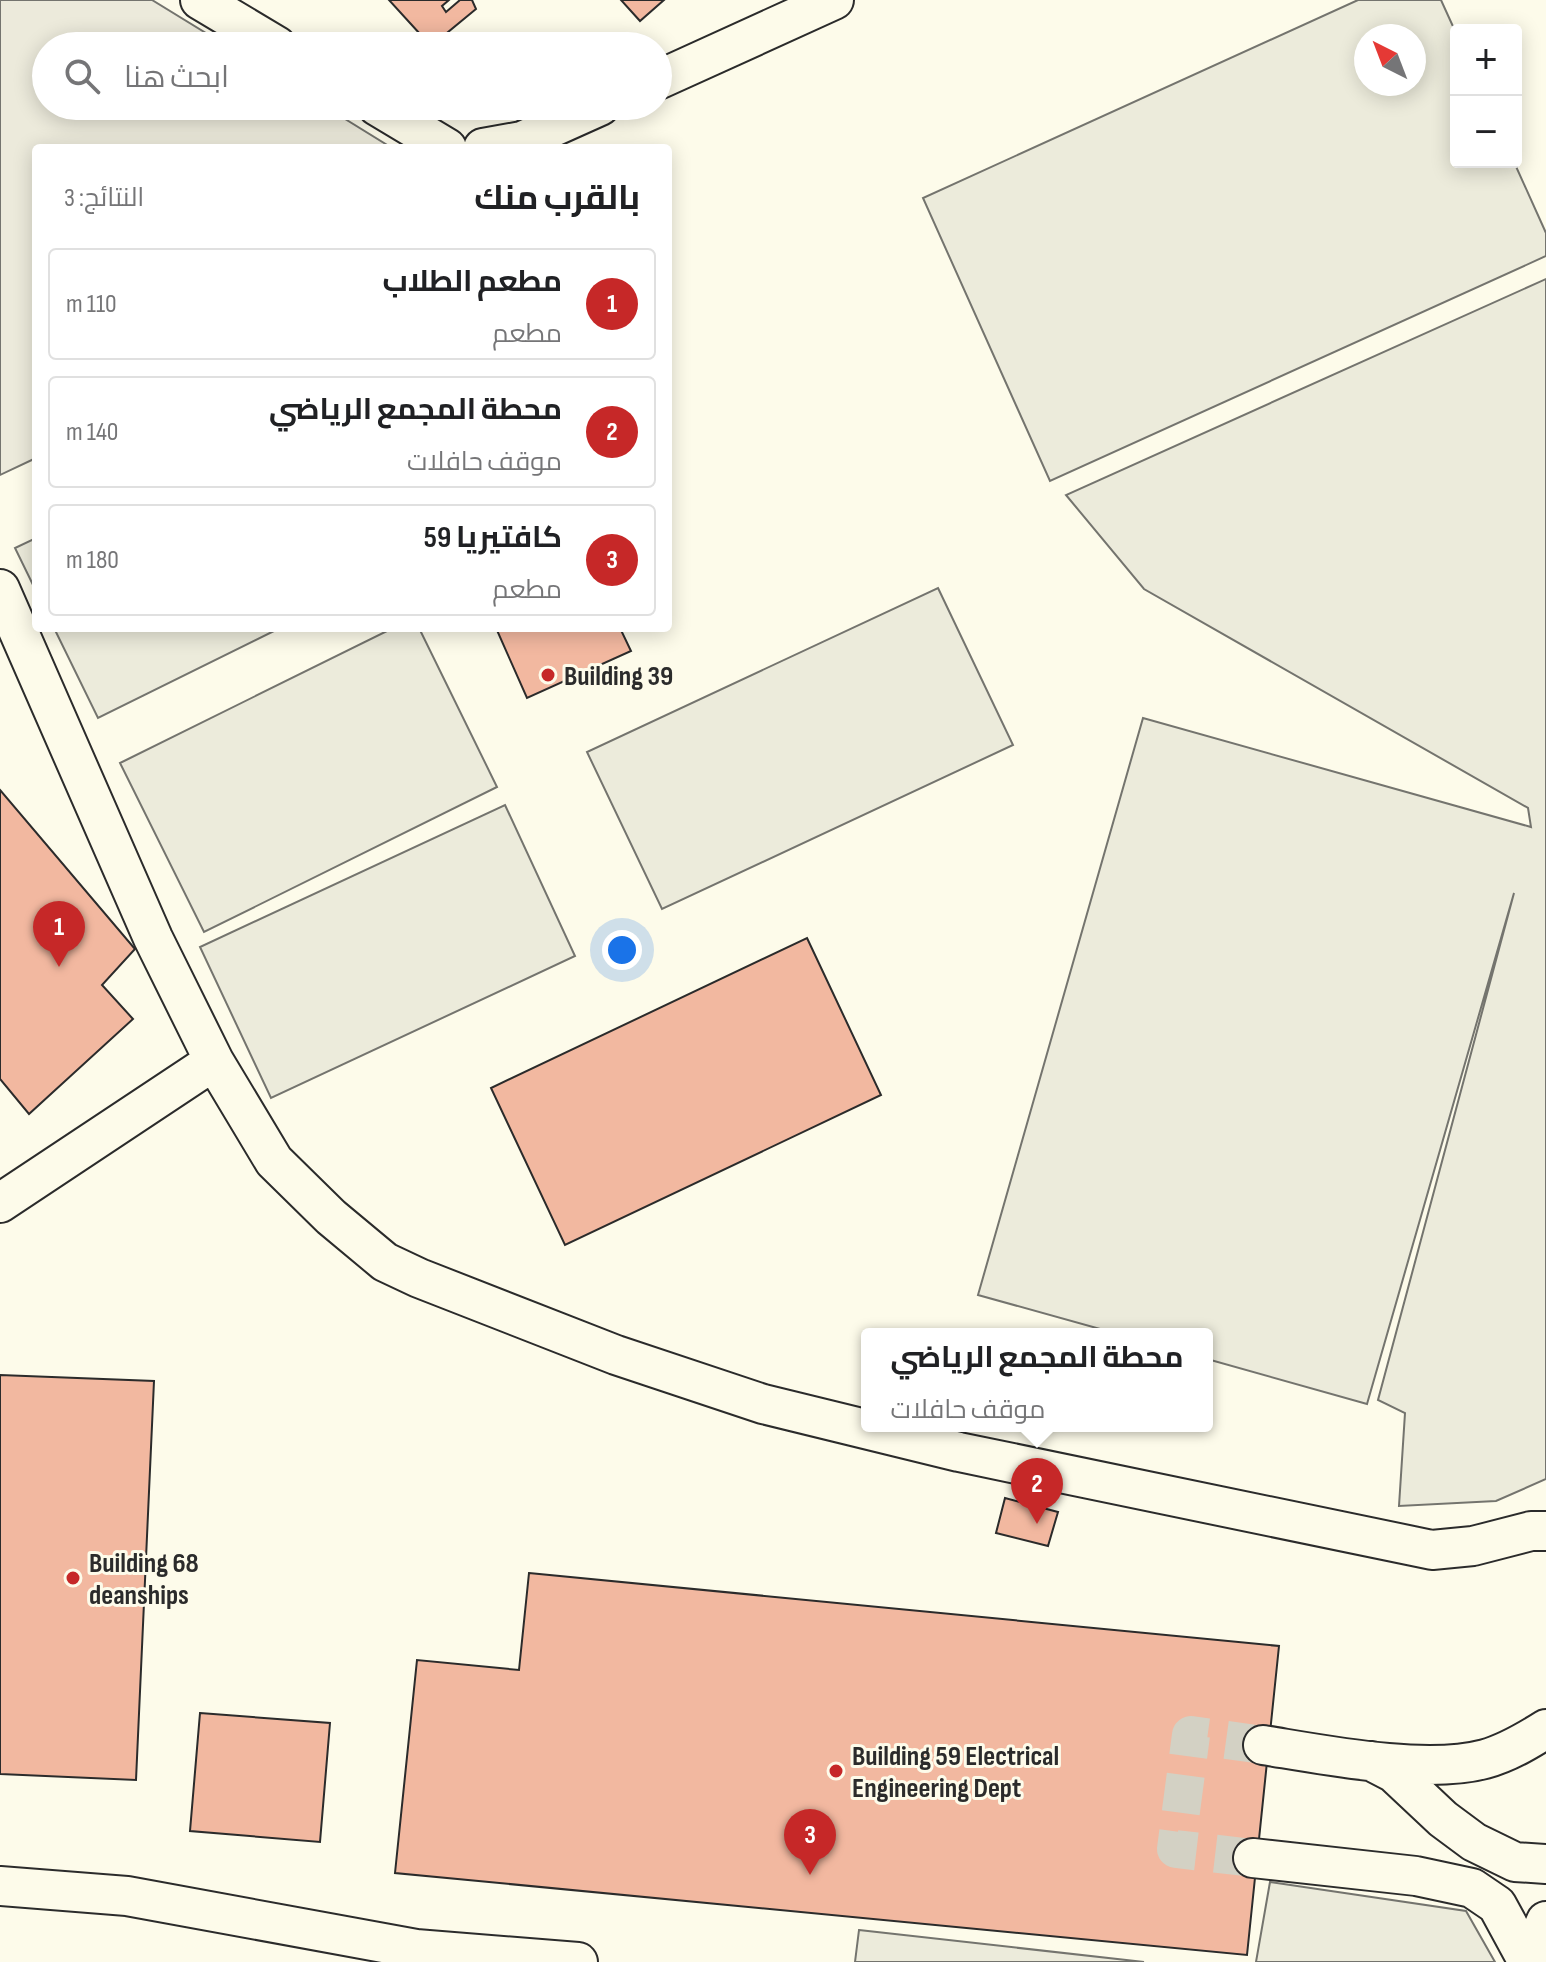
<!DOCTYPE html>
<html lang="ar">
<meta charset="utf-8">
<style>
body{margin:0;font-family:"Sofia Sans Condensed",Cairo,sans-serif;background:#f6f6f6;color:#202124;direction:rtl}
.controls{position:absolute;right:24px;top:24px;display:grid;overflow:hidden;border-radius:8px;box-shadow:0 4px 20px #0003}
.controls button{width:72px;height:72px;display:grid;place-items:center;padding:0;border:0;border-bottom:2px solid #e0e0e0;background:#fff;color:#202124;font:40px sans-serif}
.compass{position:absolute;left:1354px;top:24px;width:72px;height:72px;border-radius:50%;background:#fff;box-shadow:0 4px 20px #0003;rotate:318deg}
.you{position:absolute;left:622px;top:950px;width:28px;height:28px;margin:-20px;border:6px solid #fff;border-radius:50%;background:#1a73e8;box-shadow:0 0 0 12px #1a73e833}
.badge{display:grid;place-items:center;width:52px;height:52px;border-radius:50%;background:#c62828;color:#fff;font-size:26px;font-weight:700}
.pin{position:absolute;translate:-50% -66px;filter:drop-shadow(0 2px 4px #0008)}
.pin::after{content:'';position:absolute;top:42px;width:28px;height:24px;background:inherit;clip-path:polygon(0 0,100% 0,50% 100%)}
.popup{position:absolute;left:861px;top:1328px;width:352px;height:104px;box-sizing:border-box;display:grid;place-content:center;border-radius:8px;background:#fff;filter:drop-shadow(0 2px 6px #0005);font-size:26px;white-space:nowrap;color:#757577}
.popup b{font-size:30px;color:#202124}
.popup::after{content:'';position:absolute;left:50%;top:100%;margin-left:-16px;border:16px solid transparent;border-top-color:#fff}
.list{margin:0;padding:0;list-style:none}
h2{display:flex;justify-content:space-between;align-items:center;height:104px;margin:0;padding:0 32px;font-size:34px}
h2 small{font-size:26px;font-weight:400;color:#757577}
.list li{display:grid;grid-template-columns:52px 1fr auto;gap:24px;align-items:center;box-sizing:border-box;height:112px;margin:0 16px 16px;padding:0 16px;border:2px solid #e0e0e0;border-radius:8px}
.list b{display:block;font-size:30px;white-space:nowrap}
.list p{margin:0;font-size:26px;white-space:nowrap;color:#757577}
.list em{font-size:26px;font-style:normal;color:#757577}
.icon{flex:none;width:44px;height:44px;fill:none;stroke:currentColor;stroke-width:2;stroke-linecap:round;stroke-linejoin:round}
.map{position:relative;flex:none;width:1546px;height:1962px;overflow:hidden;direction:ltr}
.search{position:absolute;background:#fff;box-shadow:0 4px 20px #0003;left:32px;top:32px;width:640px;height:88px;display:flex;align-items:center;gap:20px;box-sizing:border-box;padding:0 28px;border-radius:44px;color:#757577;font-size:30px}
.panel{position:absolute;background:#fff;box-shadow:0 4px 20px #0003;left:32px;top:144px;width:640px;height:488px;border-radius:8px;direction:rtl}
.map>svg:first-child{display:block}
.green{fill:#ecebdb;stroke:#74746e;stroke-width:2;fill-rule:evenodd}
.parking{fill:#eceadb;stroke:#74746e;stroke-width:2}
.building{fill:#f2b8a0;stroke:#2b2b2b;stroke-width:2}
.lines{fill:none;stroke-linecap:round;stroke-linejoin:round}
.minor-tunnel{stroke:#d3d1c4;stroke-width:38;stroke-dasharray:38 19;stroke-linecap:butt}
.minor-casing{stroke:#2b2b2b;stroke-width:42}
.minor{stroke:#fdfbea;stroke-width:38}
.poi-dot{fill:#c62828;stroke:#fdfbea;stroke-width:3}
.labels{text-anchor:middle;stroke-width:6;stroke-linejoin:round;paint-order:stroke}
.poi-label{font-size:28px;font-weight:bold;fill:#2b2b2b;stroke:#fdfbea;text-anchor:start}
</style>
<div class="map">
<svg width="1546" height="1962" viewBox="0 0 1546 1962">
<rect width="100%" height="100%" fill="#fdfbea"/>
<!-- green -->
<path class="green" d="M1358,0H1441L1456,33V162H1514L1546,233V256L1050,481L923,198ZM1366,36H1414V84H1366Z
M1546,279V1479L1496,1501L1399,1506L1405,1413L1378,1400L1514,893L1367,1404L1207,1359V1334H1118L978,1295L1143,718L1531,827L1528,808L1144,589L1066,495Z
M36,538V591L15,548Z
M938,588L1013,745L662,909L587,752Z
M54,628H280L98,718Z
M393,628H419L497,787L204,932L120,763Z
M505,805L575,956L271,1098L200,947Z
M1270,1882L1466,1911L1495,1962H1256Z
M859,1930L1144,1962H855Z"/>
<!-- parking -->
<path class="parking" d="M0,0H152L227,46H46V106H324L392,148H36V458L0,475Z"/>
<!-- building -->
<path class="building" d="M389,0H449L442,6L446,12L460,0H472L476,9L431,46Z
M621,0H664L640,21Z
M496,628H620L631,651L527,698Z
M0,790L135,949L102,985L133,1019L29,1114L0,1079Z
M807,938L881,1095L565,1245L491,1088Z
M0,1375L154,1381L136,1780L0,1774Z
M1005,1498L1058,1512L1048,1546L996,1533Z
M529,1573L1279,1646L1247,1955L395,1873L417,1660L519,1670Z
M200,1713L330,1723L320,1842L190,1831Z"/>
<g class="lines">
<!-- minor-tunnel -->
<path class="minor-tunnel" d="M1253,1858L1176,1849L1191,1735L1263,1745"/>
<!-- minor casing -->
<g class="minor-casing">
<path id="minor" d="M200,0L277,46
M658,80L834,0
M377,106L447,148
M483,148L522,141L600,106
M0,589L153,938L214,1061L274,1161L331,1217L385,1262L419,1278L616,1355L763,1404L959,1452L1432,1550L1473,1546L1531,1531H1546
M0,1203L214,1061
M1263,1745C1325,1755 1425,1775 1485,1759C1507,1753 1527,1741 1546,1729
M1371,1761L1394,1773L1443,1819L1474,1842L1515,1862L1546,1864
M1253,1858L1416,1876L1472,1888L1497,1905L1528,1962
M0,1886L127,1896L416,1949L578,1962
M1528,1962L1546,1921"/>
</g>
<!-- minor -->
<use href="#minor" class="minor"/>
</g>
<!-- markers -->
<g class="poi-dot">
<circle cx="548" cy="675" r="8"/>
<circle cx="73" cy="1578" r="8"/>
<circle cx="836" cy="1771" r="8"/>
</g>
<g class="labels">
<!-- poi labels -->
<g class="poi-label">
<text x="564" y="685">Building 39</text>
<text x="89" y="1572">Building 68<tspan x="89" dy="32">deanships</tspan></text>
<text x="852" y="1765">Building 59 Electrical<tspan x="852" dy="32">Engineering Dept</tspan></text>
</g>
</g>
</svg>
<div class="controls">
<button>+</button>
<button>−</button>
</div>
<svg class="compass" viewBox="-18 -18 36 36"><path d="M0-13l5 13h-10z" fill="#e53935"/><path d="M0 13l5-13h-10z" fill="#757577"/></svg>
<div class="you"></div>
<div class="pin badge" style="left:59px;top:967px">1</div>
<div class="pin badge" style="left:1037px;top:1524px">2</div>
<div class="popup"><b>محطة المجمع الرياضي</b>موقف حافلات</div>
<div class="pin badge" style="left:810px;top:1875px">3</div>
<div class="search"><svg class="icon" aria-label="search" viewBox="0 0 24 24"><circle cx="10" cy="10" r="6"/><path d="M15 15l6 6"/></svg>ابحث هنا</div>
<section class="panel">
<h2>بالقرب منك<small>النتائج: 3</small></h2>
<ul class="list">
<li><span class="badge">1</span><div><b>مطعم الطلاب</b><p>مطعم</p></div><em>110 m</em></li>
<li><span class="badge">2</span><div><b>محطة المجمع الرياضي</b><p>موقف حافلات</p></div><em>140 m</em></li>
<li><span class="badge">3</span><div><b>كافتيريا 59</b><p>مطعم</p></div><em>180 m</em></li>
</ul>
</section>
</div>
